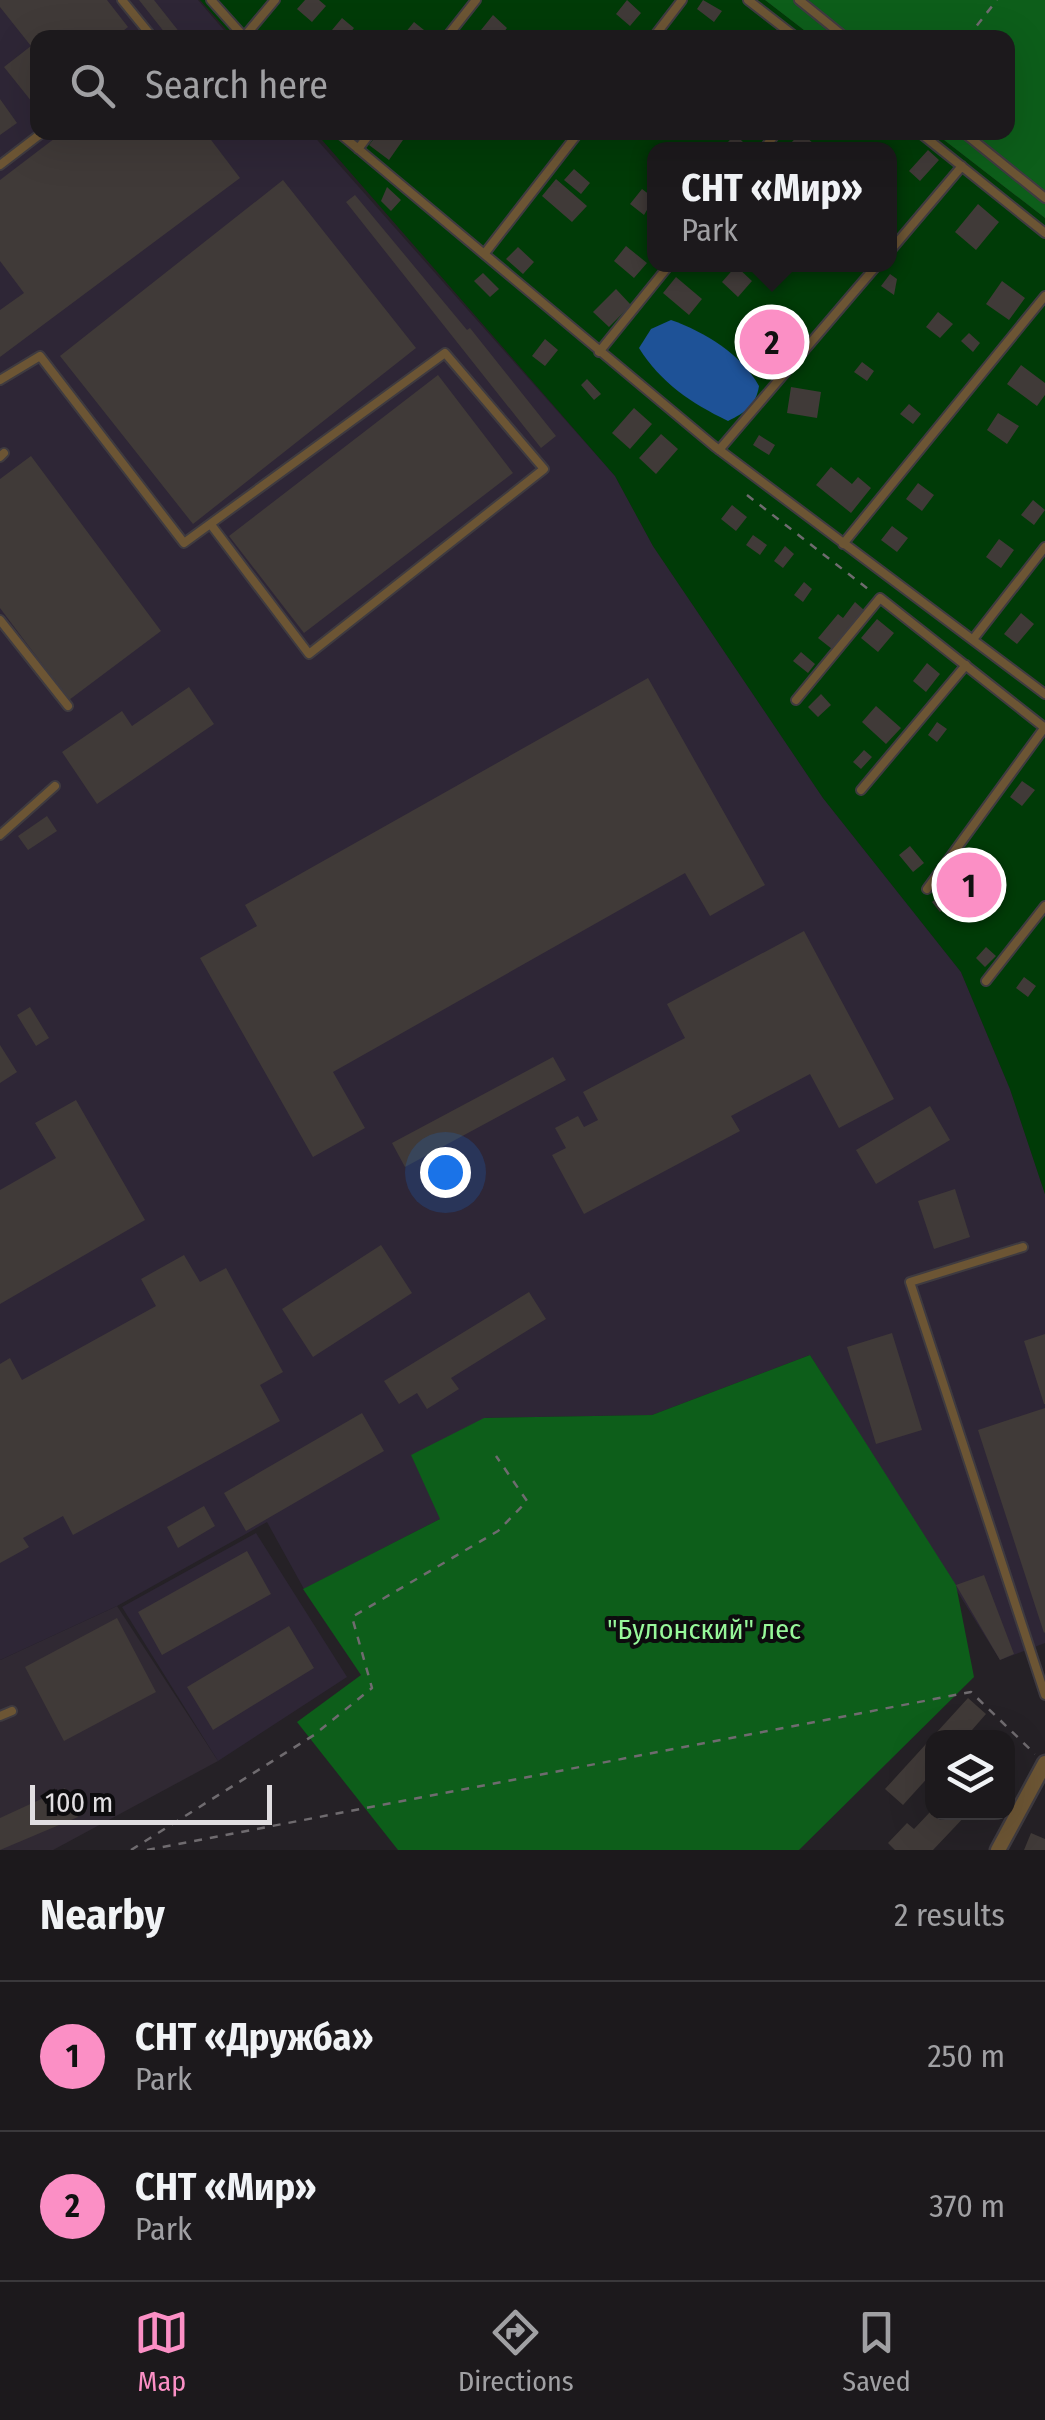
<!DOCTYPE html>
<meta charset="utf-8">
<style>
body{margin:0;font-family:"Fira Sans Condensed",sans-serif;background:#252225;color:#f1f3f6}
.controls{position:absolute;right:30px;bottom:30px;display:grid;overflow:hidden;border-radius:20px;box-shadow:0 10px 40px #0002}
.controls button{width:90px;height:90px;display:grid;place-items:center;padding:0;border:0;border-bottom:2px solid #3a383b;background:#1c191c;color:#f1f3f6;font:50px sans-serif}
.scale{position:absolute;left:30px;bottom:25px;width:242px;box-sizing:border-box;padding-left:10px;border:5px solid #e1dee1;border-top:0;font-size:28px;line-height:35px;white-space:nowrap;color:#e1dee1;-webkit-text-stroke:8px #0d0c0e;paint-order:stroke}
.you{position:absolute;left:445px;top:1172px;width:35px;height:35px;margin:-25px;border:8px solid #fff;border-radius:50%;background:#1a73e8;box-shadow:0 0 0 15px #1a73e833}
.badge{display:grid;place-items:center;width:65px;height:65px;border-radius:50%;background:#fb8fc5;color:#111;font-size:32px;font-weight:700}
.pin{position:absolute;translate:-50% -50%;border:5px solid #fff;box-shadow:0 2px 10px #0006}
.popup{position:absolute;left:647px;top:142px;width:250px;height:130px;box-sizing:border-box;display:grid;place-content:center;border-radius:20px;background:#1c191c;filter:drop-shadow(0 2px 8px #0005);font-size:32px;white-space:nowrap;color:#a0a0a3}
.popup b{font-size:38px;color:#f1f3f6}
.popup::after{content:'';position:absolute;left:50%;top:100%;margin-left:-20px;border:20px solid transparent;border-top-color:#1c191c}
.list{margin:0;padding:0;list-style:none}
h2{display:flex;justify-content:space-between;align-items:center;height:130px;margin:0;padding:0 40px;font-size:42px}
h2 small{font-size:32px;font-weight:400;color:#a0a0a3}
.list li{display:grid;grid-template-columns:65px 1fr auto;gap:30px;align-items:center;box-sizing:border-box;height:150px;padding:0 40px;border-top:2px solid #3a383b}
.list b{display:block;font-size:38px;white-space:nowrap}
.list p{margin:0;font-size:32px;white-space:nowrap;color:#a0a0a3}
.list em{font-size:32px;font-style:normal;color:#a0a0a3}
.icon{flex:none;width:55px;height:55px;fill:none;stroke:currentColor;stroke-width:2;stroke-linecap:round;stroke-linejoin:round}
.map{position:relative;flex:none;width:1045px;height:1850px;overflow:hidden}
.search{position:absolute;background:#1c191c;box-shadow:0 10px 40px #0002;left:30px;right:30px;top:30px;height:110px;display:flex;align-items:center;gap:25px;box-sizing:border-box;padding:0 35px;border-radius:20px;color:#a0a0a3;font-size:38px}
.sheet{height:430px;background:#1c191c}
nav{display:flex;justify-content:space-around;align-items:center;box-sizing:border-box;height:140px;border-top:2px solid #3a383b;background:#1c191c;font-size:28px;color:#a0a0a3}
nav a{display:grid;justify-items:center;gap:5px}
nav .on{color:#fb8fc5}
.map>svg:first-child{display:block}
.built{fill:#302933}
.industrial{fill:#2e2636}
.green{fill:#003b07;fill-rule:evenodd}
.forest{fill:#0d5e1a}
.water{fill:#1e5297}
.building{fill:#403a38}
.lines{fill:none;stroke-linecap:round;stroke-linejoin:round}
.service-casing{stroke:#3f3b40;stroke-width:12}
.minor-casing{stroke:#3f3b40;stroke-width:19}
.path{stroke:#6f6b6f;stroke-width:2.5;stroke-dasharray:8 8;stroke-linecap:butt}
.service{stroke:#6c5534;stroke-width:8}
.minor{stroke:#6c5534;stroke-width:14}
.labels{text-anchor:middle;stroke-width:8;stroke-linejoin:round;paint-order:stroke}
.park-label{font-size:28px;fill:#97f89a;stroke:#0d0c0e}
</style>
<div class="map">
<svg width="1045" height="1850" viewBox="0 0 1045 1850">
<rect width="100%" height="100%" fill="#252126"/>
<!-- built -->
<path class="built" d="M117,1606L218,1761L53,1850H0V1660Z"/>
<!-- industrial -->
<path class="industrial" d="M0,0H198L230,37L38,38V132L311,133L615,476L653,546L823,798L961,972L1010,1089L1045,1194V1643L1000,1660L810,1355L652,1415L484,1418L440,1519L304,1589L267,1522L117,1606L0,1660Z
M256,1533L347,1677L218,1761L122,1607Z"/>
<!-- green -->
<path class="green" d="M200,0H765L813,37H233Z
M316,133H935L1045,218V1194L1010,1089L961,972L823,798L653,546L615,476ZM654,150H890V264H654Z"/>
<!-- forest -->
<path class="forest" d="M765,0H1045V218L935,133L1008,132V38L813,37Z
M810,1355L956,1585L974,1677L799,1850H398L297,1722L361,1675L303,1589L440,1519L411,1455L484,1418L652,1415Z"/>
<!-- water -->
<path class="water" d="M671,320C705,332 741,354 759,386C756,405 746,412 728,421C691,403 661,383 639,348L651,329Z"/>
<!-- building -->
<path class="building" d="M0,0H107L128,27L114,38H38V98L32,102L4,67L31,46L0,7Z
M139,0H154L184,38H169Z
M305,0H319L326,6L312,22L297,9Z
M627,0L641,13L630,26L616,14Z
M703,0L722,11L714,22L697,9Z
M493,15L507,28L499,38H489L481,30Z
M342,18L354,28L346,38L332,30Z
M414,22L434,38H401Z
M0,99L17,123L0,135Z
M63,132H205L240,178L0,357V310L24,293L0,261V180Z
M379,132H394L403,140L389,160L369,145Z
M801,132L816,146L813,150H798L791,143Z
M735,134L746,145L742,150H721Z
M928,150L939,160L920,181L909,171Z
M574,169L590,183L581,194L564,180Z
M556,179L587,206L572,222L542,196Z
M283,180L416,348L193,524L60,356Z
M387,187L401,200L391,211L381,201Z
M642,189L654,198L644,215L630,204Z
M355,195L467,330L470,328L556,436L541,448L346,202Z
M978,204L999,222L976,250L955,232Z
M626,246L647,263L634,278L614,261Z
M518,247L534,262L523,274L506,259Z
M736,266L752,281L738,297L722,282Z
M483,273L499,289L490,297L474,281Z
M890,274L897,279L894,295L881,286Z
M676,277L702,299L689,315L663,293Z
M1002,281L1025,298L1009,320L986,304Z
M616,289L631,305L609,327L593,312Z
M938,312L953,324L940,338L926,327Z
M786,317L799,327L788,340L775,330Z
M969,333L980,343L973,352L961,341Z
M545,339L558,350L545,366L532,356Z
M862,362L874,371L867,381L854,372Z
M1021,365L1045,383V395L1037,406L1007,384Z
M438,375L513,473L304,633L229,536Z
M587,379L601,394L594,400L581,385Z
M791,387L821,392L817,418L787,413Z
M909,404L921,414L913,424L900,414Z
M634,408L652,424L630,449L612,433Z
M998,413L1019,426L1007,444L987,430Z
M661,434L678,449L656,474L639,458Z
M759,435L775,445L769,455L753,445Z
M31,456L161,631L69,700L0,608V479Z
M831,467L852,484L858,477L871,488L851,513L816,485Z
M918,483L934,495L922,511L906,499Z
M1033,500L1045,510L1034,525L1021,515Z
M732,505L747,517L736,531L721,519Z
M892,526L908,538L897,552L881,540Z
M753,535L767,545L760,555L746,545Z
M999,539L1014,550L1001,568L986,557Z
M785,546L794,554L783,568L774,561Z
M804,582L812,589L803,602L794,595Z
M855,602L864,610L832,649L818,638L838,614L843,618Z
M1021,613L1034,624L1017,644L1004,634Z
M877,619L894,633L878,652L861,638Z
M801,652L815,664L808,673L793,661Z
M927,663L940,674L926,692L913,681Z
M648,678L765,885L710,916L685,873L333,1072L365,1128L313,1157L200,958L257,926L245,905Z
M189,687L214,724L97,804L62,752L122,711L132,726Z
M821,694L831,705L818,717L808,707Z
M876,706L901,728L886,744L862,722Z
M937,722L947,729L937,742L928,735Z
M864,750L872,757L861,769L853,762Z
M1022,781L1035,790L1022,806L1010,797Z
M47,816L57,831L28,850L18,836Z
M910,846L924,863L913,872L899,855Z
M942,894L950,903L940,912L932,902Z
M804,931L894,1099L839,1128L810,1074L731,1116L740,1131L584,1214L552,1155L566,1148L555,1128L578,1116L584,1127L598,1120L583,1092L685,1038L667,1004Z
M986,947L996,956L985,967L976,958Z
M1024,977L1036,986L1028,997L1016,988Z
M30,1007L49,1038L36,1046L17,1015Z
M0,1045L17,1072L0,1083Z
M553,1057L566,1080L405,1167L392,1143Z
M76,1100L145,1220L0,1304V1190L56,1158L35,1123Z
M930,1106L950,1140L876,1184L856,1150Z
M955,1189L970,1237L934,1249L918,1201Z
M381,1245L412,1293L313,1357L282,1309Z
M184,1255L200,1282L226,1268L283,1372L260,1385L280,1421L73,1535L63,1516L23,1538L29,1547L0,1563V1364L10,1358L22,1380L156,1306L141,1279Z
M529,1292L546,1319L451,1378L459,1389L427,1409L417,1393L399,1404L384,1381Z
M892,1333L922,1430L876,1444L847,1347Z
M1045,1334V1404H1044L1024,1341Z
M1045,1408V1632L1044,1633L978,1430Z
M362,1413L384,1451L246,1531L224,1493Z
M204,1506L215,1526L178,1548L167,1527Z
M247,1551L271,1594L162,1655L138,1612Z
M984,1575L1014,1654L1000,1660L956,1585Z
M117,1618L156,1692L64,1741L25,1667Z
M289,1626L314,1668L213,1730L187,1687Z
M968,1698L986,1714L965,1738H932V1773L903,1805L885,1789Z
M65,1788L78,1817L0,1850V1818Z
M930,1812H969L933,1850H895L888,1843L907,1823L914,1829Z
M1031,1833L1045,1839V1850H1024Z"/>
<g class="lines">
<!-- service casing -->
<g class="service-casing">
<path id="service" d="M122,0L153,38
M211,0L245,38
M748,0L797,38
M799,0L846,38
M244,37L275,0
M446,38L476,0
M653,38L682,0
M338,132L714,446L1045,694
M919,132L1045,233
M963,132L1045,198
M358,149L371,132
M763,150L777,132
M0,165L43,132
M890,251L962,166
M485,253L579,132
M599,352L670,264
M0,380L40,356L184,543L445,353L544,469L309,654L212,526
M719,450L878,264
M0,457L4,453
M843,544L1045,296
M0,620L68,706
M974,638L1045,547
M796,700L880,598L1045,728
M861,790L966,665
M0,835L55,786
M927,889L1045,727
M986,981L1045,906
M1023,1247L910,1282L1045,1695
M0,1716L12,1711"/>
</g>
<!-- minor casing -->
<g class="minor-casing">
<path id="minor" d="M998,1850L1045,1763"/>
</g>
<!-- path -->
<path class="path" d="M967,38L997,0
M747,495L868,589
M131,1850L314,1735L372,1688L352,1617L498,1531L527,1501L496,1456
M147,1850L971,1692L1035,1754"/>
<!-- service -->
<use href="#service" class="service"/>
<!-- minor -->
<use href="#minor" class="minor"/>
</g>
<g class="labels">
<!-- park labels -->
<g class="park-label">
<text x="704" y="1639">"Булонский" лес</text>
</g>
</g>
</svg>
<div class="controls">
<button><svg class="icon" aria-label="layers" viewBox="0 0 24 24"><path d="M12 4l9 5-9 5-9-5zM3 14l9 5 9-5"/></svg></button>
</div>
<div class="scale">100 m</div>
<div class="you"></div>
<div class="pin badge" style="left:969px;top:885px">1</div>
<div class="pin badge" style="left:772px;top:342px">2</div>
<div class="popup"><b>СНТ «Мир»</b>Park</div>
<div class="search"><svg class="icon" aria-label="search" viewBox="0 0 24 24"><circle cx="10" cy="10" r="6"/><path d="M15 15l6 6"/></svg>Search here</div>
</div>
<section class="sheet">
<h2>Nearby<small>2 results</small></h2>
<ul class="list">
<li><span class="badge">1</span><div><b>СНТ «Дружба»</b><p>Park</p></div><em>250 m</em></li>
<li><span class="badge">2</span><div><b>СНТ «Мир»</b><p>Park</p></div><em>370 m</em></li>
</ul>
</section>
<nav>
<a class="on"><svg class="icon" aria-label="map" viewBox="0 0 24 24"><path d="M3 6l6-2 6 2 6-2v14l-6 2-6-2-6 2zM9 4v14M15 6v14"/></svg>Map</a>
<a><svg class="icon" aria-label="directions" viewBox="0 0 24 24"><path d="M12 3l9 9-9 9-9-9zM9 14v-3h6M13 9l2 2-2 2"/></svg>Directions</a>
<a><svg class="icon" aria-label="saved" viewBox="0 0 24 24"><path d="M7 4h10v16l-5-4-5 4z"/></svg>Saved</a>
</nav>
